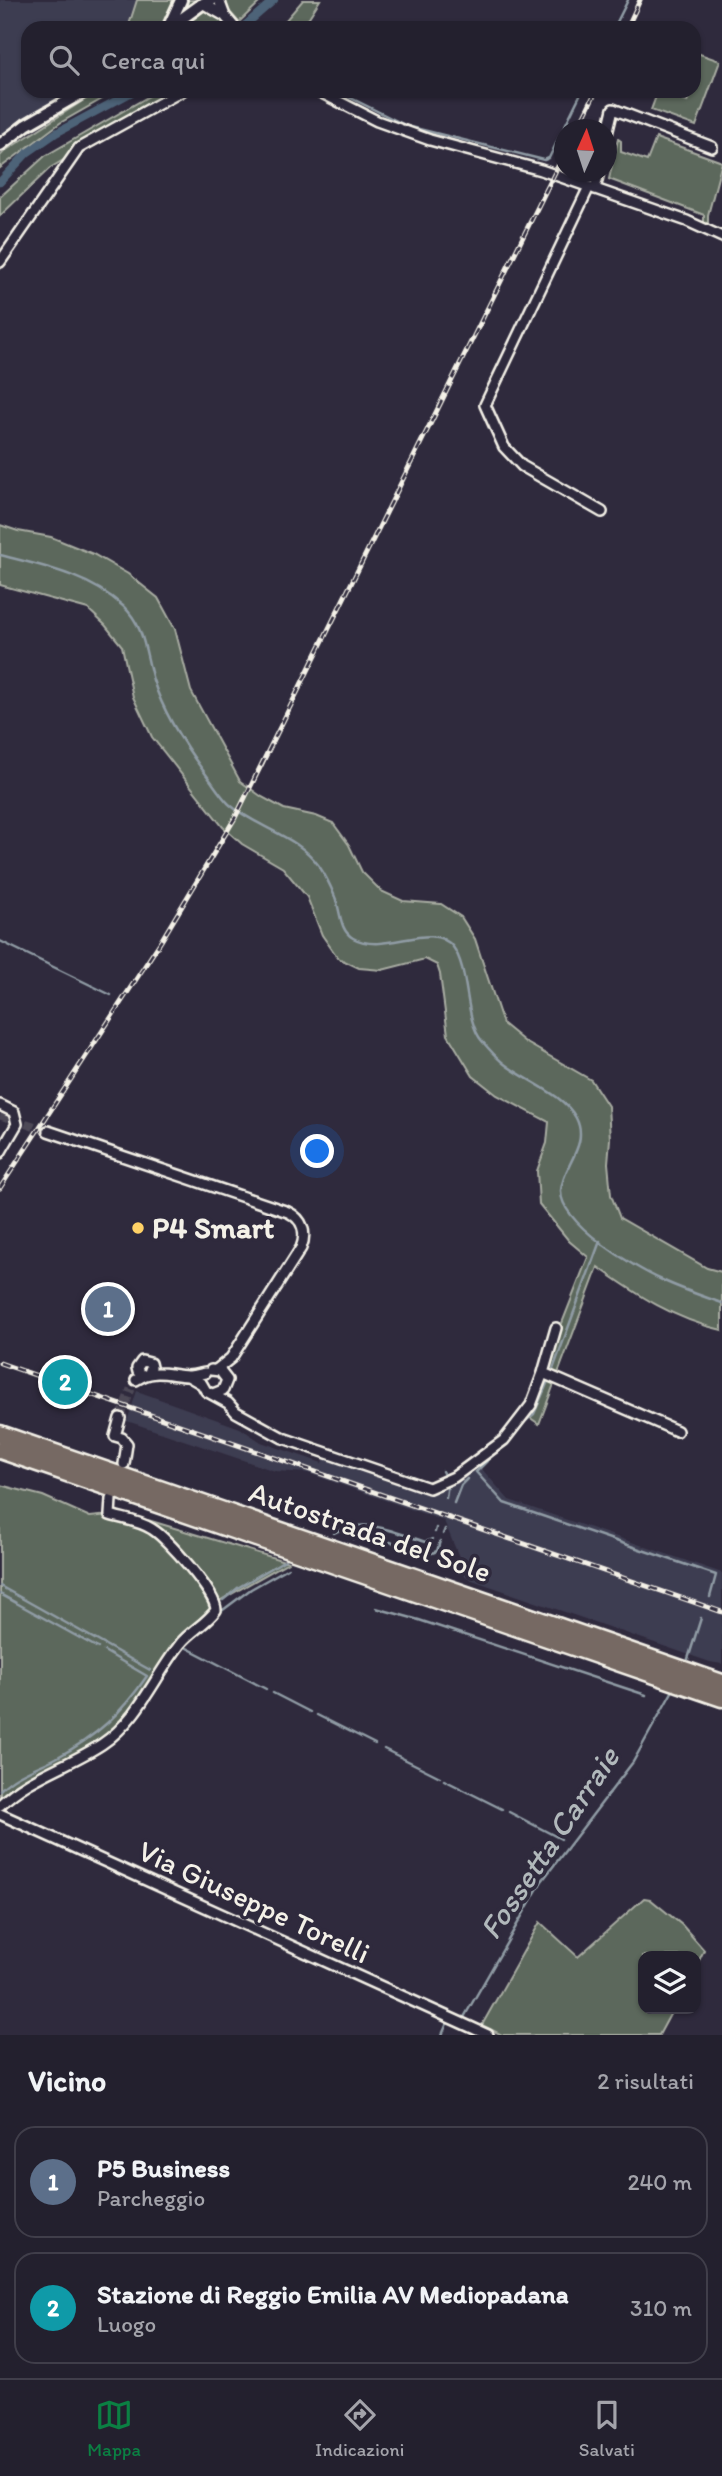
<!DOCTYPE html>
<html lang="it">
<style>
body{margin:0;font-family:Itim,sans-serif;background:#2b2836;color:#f1f3f6}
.controls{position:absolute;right:21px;bottom:21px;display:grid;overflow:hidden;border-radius:14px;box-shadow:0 2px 5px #0004}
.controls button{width:63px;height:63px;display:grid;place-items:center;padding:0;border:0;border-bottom:2px solid #403e4a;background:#23202e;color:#f1f3f6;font:35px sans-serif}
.compass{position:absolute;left:554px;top:119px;width:63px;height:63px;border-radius:50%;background:#23202e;box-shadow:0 2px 5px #0004;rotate:3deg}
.you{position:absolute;left:318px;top:1152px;width:24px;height:24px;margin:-18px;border:5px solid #fff;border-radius:50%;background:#1a73e8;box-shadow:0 0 0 10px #1a73e833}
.badge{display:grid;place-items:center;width:46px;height:46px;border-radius:50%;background:#0b8043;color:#fff;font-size:23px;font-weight:700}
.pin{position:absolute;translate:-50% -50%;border:4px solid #fff;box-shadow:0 2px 7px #0006}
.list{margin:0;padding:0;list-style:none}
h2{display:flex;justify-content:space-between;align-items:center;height:91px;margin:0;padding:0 28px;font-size:30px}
h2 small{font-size:23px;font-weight:400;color:#a3a3aa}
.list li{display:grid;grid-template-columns:46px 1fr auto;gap:21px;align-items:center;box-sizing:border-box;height:112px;margin:0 14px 14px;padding:0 14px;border:2px solid #403e4a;border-radius:21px}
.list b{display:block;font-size:26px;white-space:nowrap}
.list p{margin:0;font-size:23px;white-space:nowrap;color:#a3a3aa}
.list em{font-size:23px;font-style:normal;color:#a3a3aa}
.icon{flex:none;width:38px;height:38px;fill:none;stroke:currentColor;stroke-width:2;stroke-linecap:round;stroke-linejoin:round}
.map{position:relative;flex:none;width:722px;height:2035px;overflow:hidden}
.search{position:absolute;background:#23202e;box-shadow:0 2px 5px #0004;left:21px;right:21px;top:21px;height:77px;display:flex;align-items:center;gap:18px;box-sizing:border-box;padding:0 24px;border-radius:21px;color:#a3a3aa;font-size:26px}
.sheet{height:343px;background:#23202e}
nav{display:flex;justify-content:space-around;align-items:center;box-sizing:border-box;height:98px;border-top:2px solid #403e4a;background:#23202e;font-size:19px;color:#a3a3aa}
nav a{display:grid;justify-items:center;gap:4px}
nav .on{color:#0b8043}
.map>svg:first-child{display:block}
.built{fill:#3e3c51}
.green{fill:#5c685c;stroke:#a8aca2;stroke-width:2}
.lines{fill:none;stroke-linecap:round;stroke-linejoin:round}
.stream{stroke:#909ca5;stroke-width:2.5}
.canal{stroke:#4d6378;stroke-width:8}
.minor-tunnel{stroke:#4d4857;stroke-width:9;stroke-dasharray:9 4.5;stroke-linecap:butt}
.minor-casing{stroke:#f4f1e8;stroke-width:14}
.tertiary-casing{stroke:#f4f1e8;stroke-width:16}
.motorway-casing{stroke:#f4f1e8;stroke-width:21}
.minor{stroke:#2f2a3d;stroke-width:9}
.tertiary{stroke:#2f2a3d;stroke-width:10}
.motorway{stroke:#766964;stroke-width:16}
.rail-casing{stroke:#f4f1e8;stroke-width:5}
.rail{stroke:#2f2a3d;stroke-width:2.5;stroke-dasharray:8;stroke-linecap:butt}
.poi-dot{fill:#ffd166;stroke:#2f2a3d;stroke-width:2.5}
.labels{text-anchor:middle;stroke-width:7;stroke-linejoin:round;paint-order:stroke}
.poi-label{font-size:30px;font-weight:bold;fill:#f4f1e8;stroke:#2f2a3d;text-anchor:start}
.street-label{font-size:30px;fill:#f4f1e8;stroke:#2f2a3d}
.water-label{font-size:32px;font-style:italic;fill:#b1b8bb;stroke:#2f2a3d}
</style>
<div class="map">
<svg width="722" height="2035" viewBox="0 0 722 2035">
<rect width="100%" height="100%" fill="#2f2a3d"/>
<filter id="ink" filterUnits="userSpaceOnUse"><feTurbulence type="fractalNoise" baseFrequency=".0143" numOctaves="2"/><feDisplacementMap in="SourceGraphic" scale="14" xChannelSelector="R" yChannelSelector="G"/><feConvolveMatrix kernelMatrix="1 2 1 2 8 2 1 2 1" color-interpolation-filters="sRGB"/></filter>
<g filter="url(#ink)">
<!-- built -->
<path class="built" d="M0,0H137L128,28H28V91H75L0,136Z
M137,1391L240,1428L261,1442L322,1463L326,1451L423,1484L435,1483L473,1459L509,1500L722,1573V1664L710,1662L472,1580L459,1572V1557L444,1521L308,1473L275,1471L127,1421Z"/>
<!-- green -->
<path class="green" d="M137,0H221L210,10L223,17L231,28H128Z
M226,0H262L239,22L228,10Z
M303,0H320L302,28H279Z
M694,52L720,61L696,126L651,110L658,91H676L674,97L687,102L690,94L694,91Z
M98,91H116L60,123L0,168V156L5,151Z
M158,91H179L50,168L0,216V197L45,156Z
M656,138L722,162L708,215V224L704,223V215L609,179L618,139L621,141V152L647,161Z
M0,525L18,531L51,537L93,554L128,574L158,598L175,629L191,691L240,781L262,797L284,809L316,816L333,823L349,845L362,872L381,891L403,901L441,904L461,917L475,939L503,1024L525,1042L591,1080L608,1106L610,1139L608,1163L611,1195L620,1218L707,1268L722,1272V1330C675,1320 636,1294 598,1267L539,1424L526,1415L588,1257L569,1241L539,1204L537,1171L547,1143L549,1122L497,1095L473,1076L448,1035L440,974L437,965L425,959L382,970L359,968L338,958L322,935L307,897L283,868L242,844L223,827L152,737L133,697L122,646L105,625L88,609L0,585Z
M0,1485L43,1496L90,1517L110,1515L140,1523L163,1538L217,1607L188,1636L118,1731L0,1805Z
M151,1521L288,1562L219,1601L208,1580Z
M644,1898L650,1899L682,1925L704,1950L696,1967V1956H643V2009H673L659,2035H502L482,2025L540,1922L578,1957Z"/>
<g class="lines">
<!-- stream -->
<path class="stream" d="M249,23L254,28
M614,28L628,0
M337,91L407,126L544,160L549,158L582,91
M0,555C43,566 89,575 123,606C145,626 145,653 153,680C165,717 187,750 211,781C216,788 222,797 229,804C256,828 298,835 319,866C326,876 331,887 335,897C341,911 339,930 353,938C385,956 432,919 453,947C470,970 464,1020 482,1041C488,1048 495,1056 502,1062C523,1080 563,1093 576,1118C590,1145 563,1165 561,1190C559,1223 635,1268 662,1280C681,1289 702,1296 722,1303
M0,941L111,995
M552,1372L600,1241
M521,1425L534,1414L549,1379
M500,1448L476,1472L504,1503L716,1575L710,1597
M442,1471L446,1479
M446,1498L448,1483
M454,1503L461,1485L467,1479
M435,1532L436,1528
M334,1533C366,1516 393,1532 426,1542L432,1539
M443,1534L445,1529
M354,1539L367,1536L432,1553L437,1551L440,1541
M0,1586L150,1670
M0,1594L98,1648
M223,1600L239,1587L285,1560
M376,1608L419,1620L646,1695
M219,1613L251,1589L288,1568
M195,1625L208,1613
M187,1648L266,1689
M688,1659L701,1618
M273,1693L310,1712
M317,1715L375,1744
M129,1726L142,1711L180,1653
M384,1749L440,1777
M66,1770L78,1763
M444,1780L502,1809
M0,1790C16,1774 36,1768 56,1758C97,1736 121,1714 147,1676L104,1651
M509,1812L561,1839
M463,2019L542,1881L633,1762L672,1692
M442,2035L448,2021L450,2022"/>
<!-- canal -->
<path class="canal" d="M242,28L274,0
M0,182L27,153L56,133L134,91"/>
<!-- minor-tunnel -->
<path class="minor-tunnel" d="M0,1115L48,1131
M120,1418L131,1389"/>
<!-- minor casing -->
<g class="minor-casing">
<path id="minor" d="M219,0L225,16
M204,4L225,16L235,28
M318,91L377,121L430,140L541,170L687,221L722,237
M606,138L613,109L712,147
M589,187L485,405L504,447L522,466L602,512
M595,189L599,172
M0,262L79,148L182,91
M0,1105L14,1112L17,1124L0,1153
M48,1131L288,1212C303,1219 307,1233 301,1248L231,1358L216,1370
M211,1370L220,1371L227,1380L223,1390L213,1394
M543,1373L677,1431
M143,1375L138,1372L137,1368L142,1361L150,1363L151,1367L149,1373
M188,1376L202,1384L206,1391L228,1403L236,1412L283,1438L429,1488L454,1477L504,1440L531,1405L543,1373L556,1328
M136,1380C154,1368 168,1375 187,1376C193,1376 200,1374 205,1373
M120,1418L115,1436L122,1438L127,1444L124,1464
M0,1805C28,1777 69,1766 102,1744C139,1719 154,1677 181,1643C191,1631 207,1623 216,1610C216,1593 167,1538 152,1529C140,1521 123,1519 110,1515L111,1499
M0,1814L488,2035"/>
</g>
<!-- tertiary casing -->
<g class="tertiary-casing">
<path id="tertiary" d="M169,26L181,0
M169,28L202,4L212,0
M0,145L26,125L85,91"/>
</g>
<!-- motorway casing -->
<g class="motorway-casing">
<path id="motorway" d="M0,1434L722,1683
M0,1450L722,1698"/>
</g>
<!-- minor -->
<use href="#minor" class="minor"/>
<!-- tertiary -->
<use href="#tertiary" class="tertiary"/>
<!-- motorway -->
<use href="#motorway" class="motorway"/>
<!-- rail casing -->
<g class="rail-casing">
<path id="rail" d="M627,28L640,0
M577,130L596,91
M0,1188L161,941L235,818L564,154
M0,1363L722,1612"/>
</g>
<!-- rail -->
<use href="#rail" class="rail"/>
</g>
</g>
<!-- markers -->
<circle class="poi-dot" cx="138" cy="1228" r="7"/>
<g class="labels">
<!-- poi labels -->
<g class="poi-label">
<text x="152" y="1238">P4 Smart</text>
</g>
<!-- street labels -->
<g class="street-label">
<text transform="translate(370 1532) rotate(19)" y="10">Autostrada del Sole</text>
<text transform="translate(254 1902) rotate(25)" y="10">Via Giuseppe Torelli</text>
</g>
<!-- water labels -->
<g class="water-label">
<text transform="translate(549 1843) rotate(-56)" y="11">Fossetta Carraie</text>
</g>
</g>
</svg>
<div class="controls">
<button><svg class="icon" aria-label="layers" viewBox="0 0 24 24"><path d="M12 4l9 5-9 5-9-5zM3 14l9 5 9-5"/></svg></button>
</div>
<svg class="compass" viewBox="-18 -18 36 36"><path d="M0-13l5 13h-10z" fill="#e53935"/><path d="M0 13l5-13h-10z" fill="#a3a3aa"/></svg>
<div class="you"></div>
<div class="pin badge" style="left:108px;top:1309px;background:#5c6f8a">1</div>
<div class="pin badge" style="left:65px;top:1382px;background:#0f9aa8">2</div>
<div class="search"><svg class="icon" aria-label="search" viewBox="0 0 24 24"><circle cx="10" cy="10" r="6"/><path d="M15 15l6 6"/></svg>Cerca qui</div>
</div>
<section class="sheet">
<h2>Vicino<small>2 risultati</small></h2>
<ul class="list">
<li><span class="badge" style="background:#5c6f8a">1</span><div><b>P5 Business</b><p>Parcheggio</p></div><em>240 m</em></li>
<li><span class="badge" style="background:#0f9aa8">2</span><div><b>Stazione di Reggio Emilia AV Mediopadana</b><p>Luogo</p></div><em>310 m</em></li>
</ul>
</section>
<nav>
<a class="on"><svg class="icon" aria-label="map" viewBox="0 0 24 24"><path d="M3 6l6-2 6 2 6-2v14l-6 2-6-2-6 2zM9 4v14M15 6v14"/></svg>Mappa</a>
<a><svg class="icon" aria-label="directions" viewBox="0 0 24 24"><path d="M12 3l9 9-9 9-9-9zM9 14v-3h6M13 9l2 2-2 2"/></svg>Indicazioni</a>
<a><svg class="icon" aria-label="saved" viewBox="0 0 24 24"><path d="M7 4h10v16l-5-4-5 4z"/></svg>Salvati</a>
</nav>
